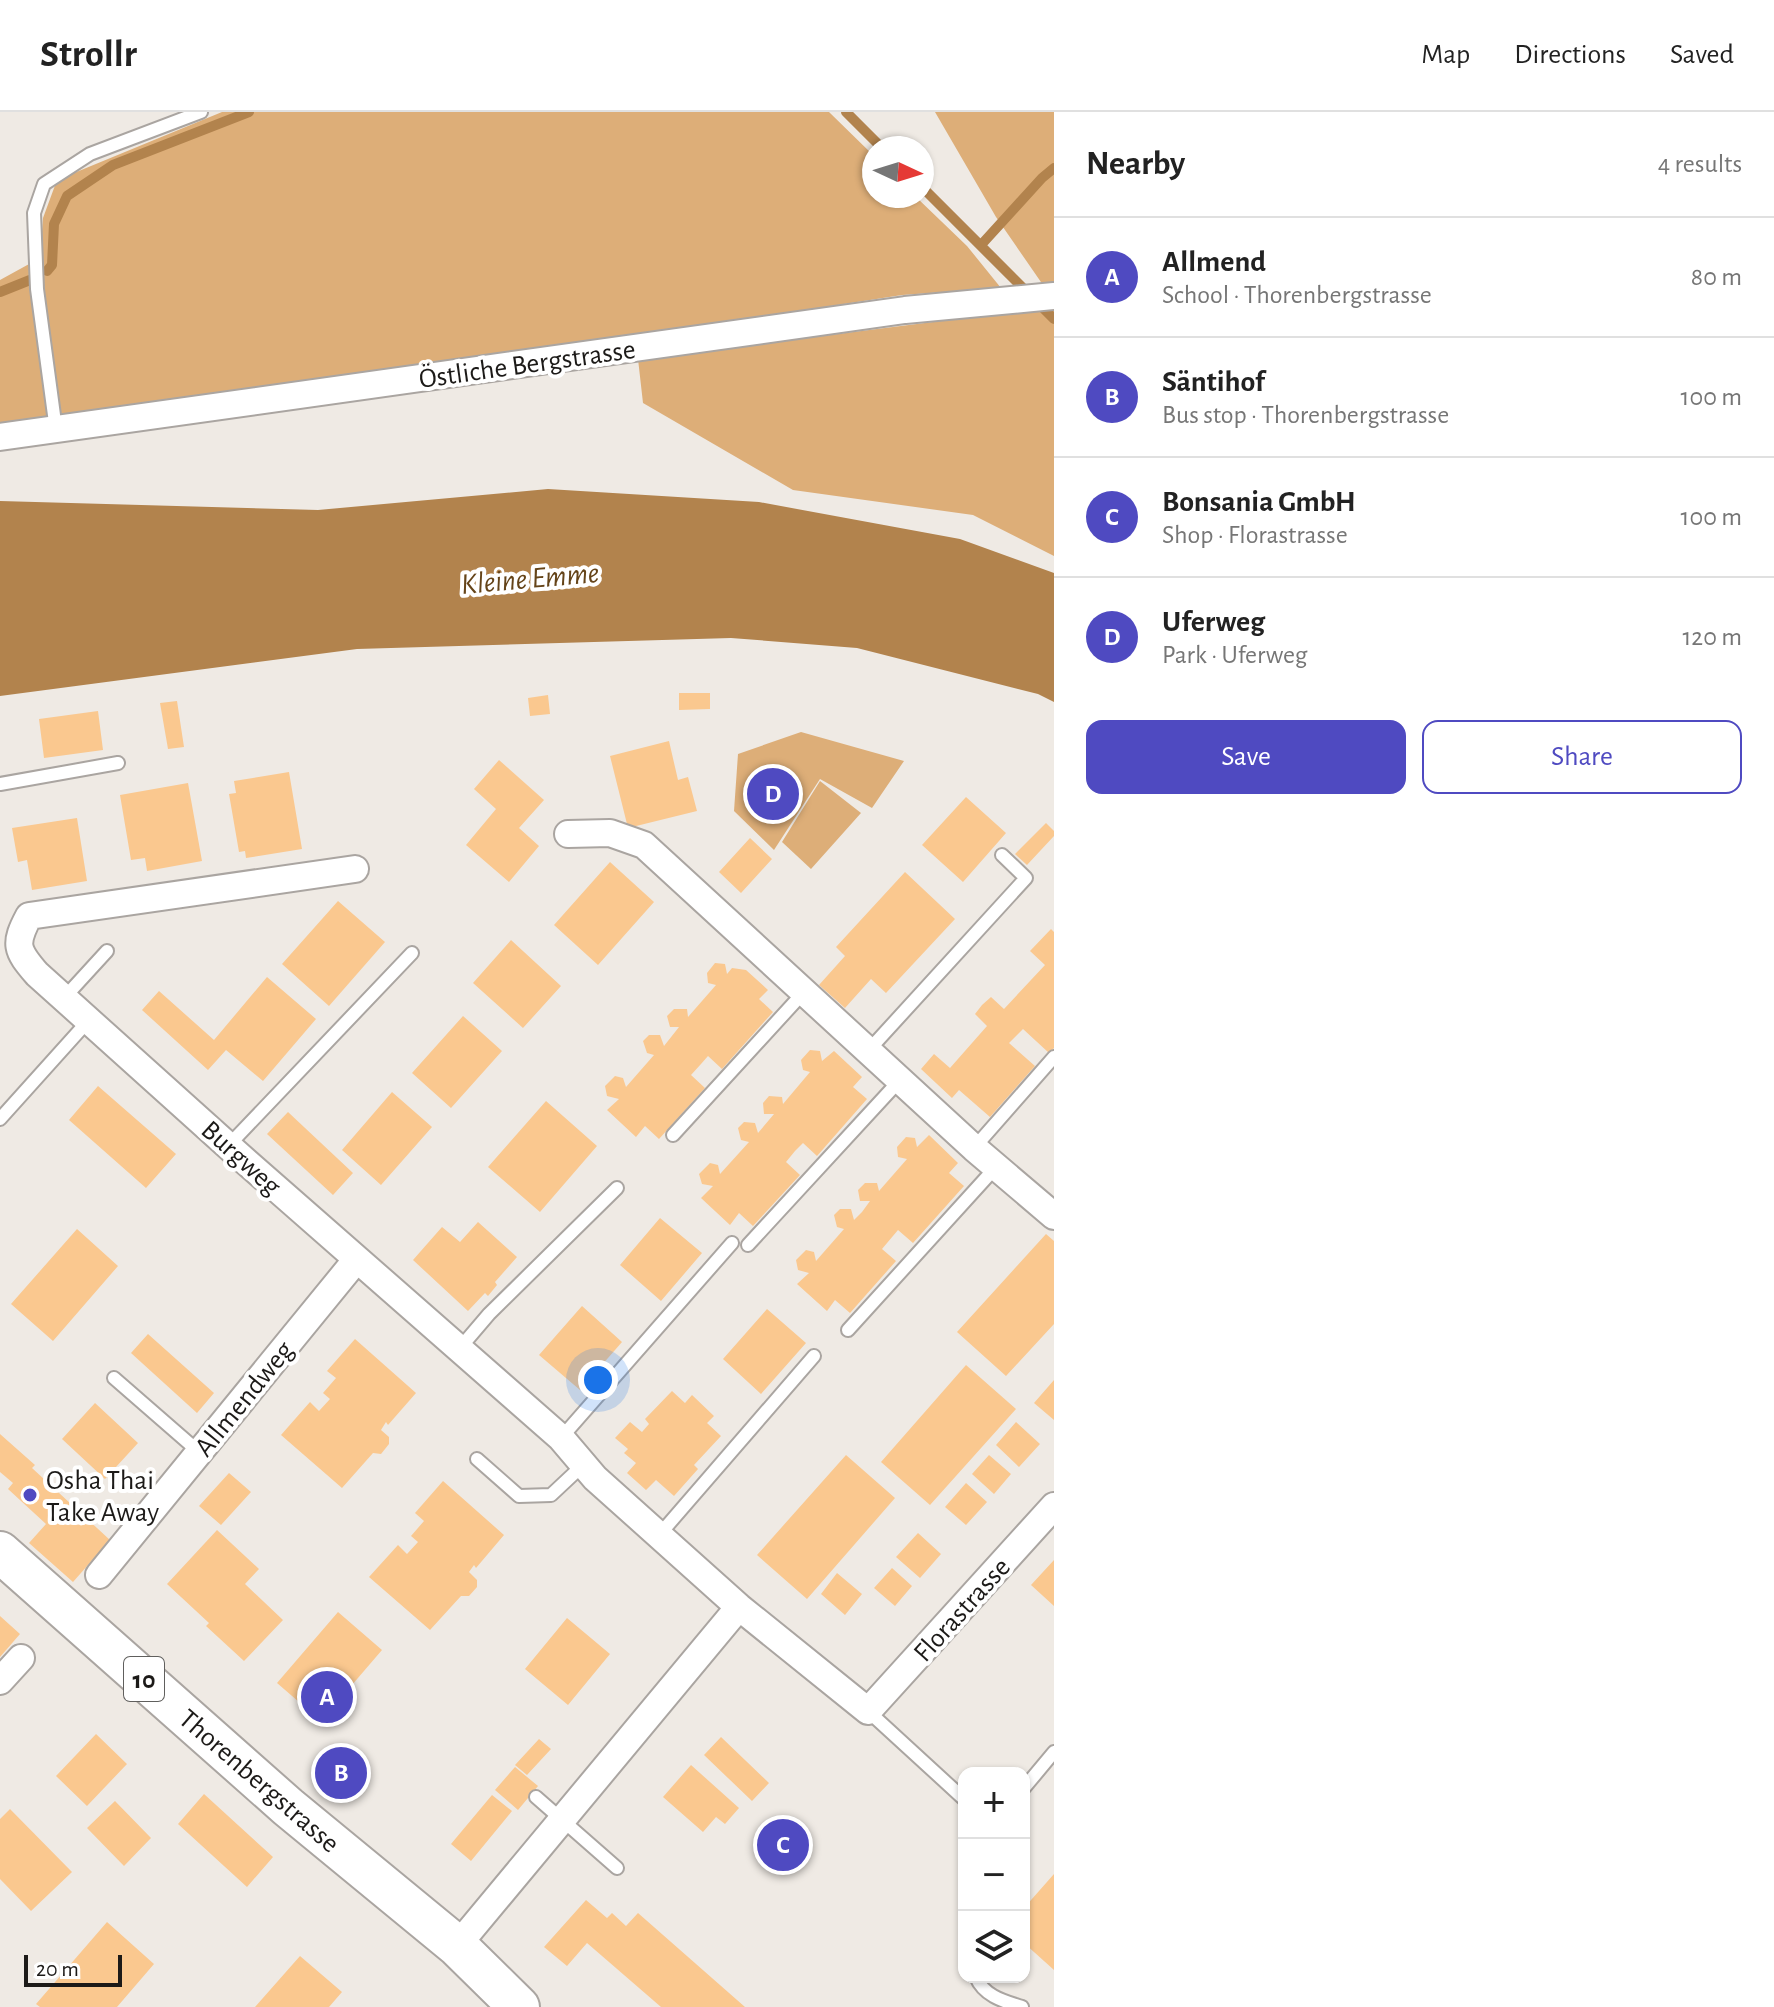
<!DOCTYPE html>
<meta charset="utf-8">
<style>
body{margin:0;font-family:"Alegreya Sans",sans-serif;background:#f6f6f6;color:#222}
.controls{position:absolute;right:24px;bottom:24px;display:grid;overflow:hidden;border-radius:16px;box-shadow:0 2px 6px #0004}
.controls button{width:72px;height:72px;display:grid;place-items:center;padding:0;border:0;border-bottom:2px solid #e0e0e0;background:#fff;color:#222;font:40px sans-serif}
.compass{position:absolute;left:862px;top:24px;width:72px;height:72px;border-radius:50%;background:#fff;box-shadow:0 2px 6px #0004;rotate:94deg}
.scale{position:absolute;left:24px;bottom:20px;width:98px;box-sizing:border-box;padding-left:8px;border:4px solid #1c1a18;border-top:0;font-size:22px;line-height:28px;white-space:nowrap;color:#1c1a18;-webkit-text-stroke:6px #fff;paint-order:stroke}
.you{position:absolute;left:598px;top:1268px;width:28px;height:28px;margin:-20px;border:6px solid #fff;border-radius:50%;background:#1a73e8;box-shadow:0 0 0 12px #1a73e833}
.badge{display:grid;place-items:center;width:52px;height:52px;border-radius:50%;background:#4f4ac1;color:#fff;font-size:26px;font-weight:700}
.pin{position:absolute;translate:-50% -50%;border:4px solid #fff;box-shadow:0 2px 8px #0006}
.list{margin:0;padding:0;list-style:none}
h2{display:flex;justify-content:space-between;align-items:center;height:104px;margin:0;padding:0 32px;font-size:34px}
h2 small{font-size:26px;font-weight:400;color:#767676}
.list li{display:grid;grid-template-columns:52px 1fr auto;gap:24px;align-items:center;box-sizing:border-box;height:120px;padding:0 32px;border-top:2px solid #e0e0e0}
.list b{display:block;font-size:30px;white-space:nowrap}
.list p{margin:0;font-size:26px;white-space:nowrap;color:#767676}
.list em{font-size:26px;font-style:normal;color:#767676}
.actions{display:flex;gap:16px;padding:24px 32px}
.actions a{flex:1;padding:18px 0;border:2px solid #4f4ac1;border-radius:16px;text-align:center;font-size:28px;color:#4f4ac1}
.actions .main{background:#4f4ac1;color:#fff}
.icon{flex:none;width:44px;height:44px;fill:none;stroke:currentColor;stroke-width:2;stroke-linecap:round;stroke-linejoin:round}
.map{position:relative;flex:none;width:1054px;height:1895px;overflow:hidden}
header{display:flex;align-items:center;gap:48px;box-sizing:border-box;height:112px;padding:0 40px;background:#fff;border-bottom:2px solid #e0e0e0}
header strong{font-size:38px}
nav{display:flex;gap:44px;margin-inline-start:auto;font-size:28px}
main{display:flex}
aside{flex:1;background:#fff}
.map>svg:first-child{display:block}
.green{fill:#ddae78}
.water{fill:#b2834d}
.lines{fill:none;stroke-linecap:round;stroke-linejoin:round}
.stream{stroke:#b2834d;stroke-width:10}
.building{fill:#fac88f}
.lane-casing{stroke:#aaa5a1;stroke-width:16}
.street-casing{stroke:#aaa5a1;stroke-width:30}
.primary-casing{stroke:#aaa5a1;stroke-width:44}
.lane{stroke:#fff;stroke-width:12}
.street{stroke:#fff;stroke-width:26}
.primary{stroke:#fff;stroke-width:40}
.poi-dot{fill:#4f4ac1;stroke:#fff;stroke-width:3}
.labels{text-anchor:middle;stroke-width:8;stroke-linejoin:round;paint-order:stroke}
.shield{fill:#fff;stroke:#605f5d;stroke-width:2}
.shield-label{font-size:26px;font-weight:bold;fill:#1c1a18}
.street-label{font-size:28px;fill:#1c1a18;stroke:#fff}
.poi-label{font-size:28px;fill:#1c1a18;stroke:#fff;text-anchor:start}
.water-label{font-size:30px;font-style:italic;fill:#654419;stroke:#fff}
</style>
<header>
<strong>Strollr</strong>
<nav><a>Map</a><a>Directions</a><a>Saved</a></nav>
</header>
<main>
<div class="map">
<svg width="1054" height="1895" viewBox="0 0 1054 1895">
<rect width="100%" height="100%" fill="#efeae4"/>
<!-- green -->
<path class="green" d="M222,0H829L874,44V84H915L967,134L1001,176L902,183L575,234L0,311V168L40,146L43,106L57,68Z
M935,0H1054V172L1043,173L996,105Z
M1027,198H1054V444L973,403L793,378L643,291L638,247Z
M801,620L904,649L872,696L820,667L774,738L734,699L738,642Z
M820,669L861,701L811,757L782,730Z"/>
<!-- water -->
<path class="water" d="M548,377L759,390L960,427L1054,461V590L1038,582L857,536L731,526L357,537L0,584V389L318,398Z"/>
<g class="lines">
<!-- stream -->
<path class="stream" d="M846,0L882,36
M922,75L1054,207
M981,133L1042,66L1054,56
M47,159L52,153L54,112L67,84L113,53L249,0
M0,180L30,168"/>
</g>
<!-- building -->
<path class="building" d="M679,581H710V597L679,598Z
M548,583L550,602L530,604L528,586Z
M177,589L184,635L168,637L160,591Z
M98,599L103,638L44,646L39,607Z
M669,629L678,668L688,665L697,699L628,716L610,644Z
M499,648L544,688L519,716L539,734L509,770L466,733L496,697L474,677Z
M289,660L302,737L246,746L245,739L239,740L229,682L236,681L234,669Z
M188,671L202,749L147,759L145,746L131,748L120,683Z
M966,685L1006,721L963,770L922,733Z
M77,706L87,769L32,778L27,748L18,750L12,716Z
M1046,711L1054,719V724L1027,753L1015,742Z
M750,726L772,747L741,781L719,760Z
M610,750L654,790L598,853L554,813Z
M905,760L955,807L886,881L871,867L845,896L819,873L845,844L836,835Z
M338,789L385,830L329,894L282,852Z
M1051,817L1054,820V936L1049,941L1023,917L1009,931L1035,954L990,1005L959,978L952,986L921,957L934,942L950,956L987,914L975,902L982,893L991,885L1004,897L1045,853L1030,839Z
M511,828L561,874L523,916L473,871Z
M715,851L725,852L727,862L732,856L746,858L768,878L759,887L773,900L722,957L708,944L701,952L691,963L705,976L659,1027L645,1014L636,1025L607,998L619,987L607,984L605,974L615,964L623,966L626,975L654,943L647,941L643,929L649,923H660L664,934L679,915H670L667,904L674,897H687L688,905L716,873L708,871L707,861Z
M267,865L316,907L263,969L226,938L208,958L142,898L159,879L214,928Z
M463,904L502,939L451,996L412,961Z
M810,938L820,939L822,949L834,939L862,965L853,975L867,987L817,1044L803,1031L795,1039L786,1050L800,1063L753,1114L739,1101L730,1113L701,1086L713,1074L702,1072L699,1062L710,1051L718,1053L720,1062L749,1030L741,1028L738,1016L744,1010L755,1011L758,1021L774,1002H764L763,991L769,984L782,985L783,992L810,960L803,958L801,948Z
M98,974L176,1042L146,1076L69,1008Z
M392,980L432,1015L381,1073L342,1038Z
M546,989L597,1034L540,1100L488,1055Z
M288,1000L353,1061L333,1083L267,1022Z
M929,1023L958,1051L949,1061L964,1074L913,1131L898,1118L882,1137L896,1149L850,1201L835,1188L827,1199L797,1172L809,1161L798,1158L796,1148L806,1138L814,1140L816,1149L844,1117L837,1115L834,1103L840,1097H851L854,1108L862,1100L870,1089H860L858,1078L865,1071H877L879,1079L907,1047L898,1045L897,1035L906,1025L915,1026L917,1035Z
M660,1106L702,1141L661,1189L620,1153Z
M478,1110L517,1145L495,1170L497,1173L488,1184L485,1181L468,1199L413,1148L442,1115L460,1130Z
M77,1117L118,1154L53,1229L11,1192Z
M1046,1122L1054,1129V1212L1006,1264L957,1220Z
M582,1194L622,1230L580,1278L539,1243Z
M767,1197L806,1231L761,1282L723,1247Z
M148,1222L214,1281L197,1301L131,1241Z
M355,1227L416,1281L388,1313L386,1310L381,1318L389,1325V1332L381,1342L373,1341L342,1376L281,1323L310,1290L319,1299L330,1287L323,1281L336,1266L327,1259Z
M966,1253L1016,1297L930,1393L881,1350Z
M1054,1268V1308L1034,1291Z
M672,1279L685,1291L692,1283L714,1304L707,1311L721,1324L694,1353L698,1357L674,1384L656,1368L646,1378L627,1361L636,1351L624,1341L628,1337L615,1326L630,1310L642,1320L649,1312L645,1307Z
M95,1291L138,1331L105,1367L62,1327Z
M1016,1310L1040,1332L1019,1355L996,1333Z
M0,1322L35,1353L32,1356L110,1428L73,1470L29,1431L46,1412L8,1377L13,1371L0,1360Z
M846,1343L895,1386L807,1487L757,1443Z
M989,1343L1011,1362L994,1382L972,1362Z
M229,1361L251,1380L221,1413L199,1394Z
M443,1369L504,1423L476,1456L474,1453L469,1460L477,1468V1475L469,1484H461L430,1518L369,1465L398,1433L407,1442L418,1430L411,1424L424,1409L415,1401Z
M966,1371L987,1390L966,1413L945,1395Z
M217,1418L259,1457L245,1472L283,1508L244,1549L206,1514L209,1511L167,1472Z
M918,1421L941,1442L920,1466L896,1445Z
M1054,1448V1494L1031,1473Z
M892,1456L912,1474L895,1494L874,1476Z
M837,1461L862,1482L845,1503L821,1482Z
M338,1500L382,1538L321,1609L277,1571Z
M0,1504L20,1522L0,1545Z
M567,1506L610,1542L568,1593L525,1557Z
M96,1622L127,1652L87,1694L56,1664Z
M721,1625L769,1671L752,1689L704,1643Z
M539,1627L551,1637L527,1663L515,1653Z
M691,1653L739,1696L725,1712L716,1705L703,1720L663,1685Z
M515,1655L538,1674L518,1698L495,1678Z
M204,1682L273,1745L247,1775L178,1712Z
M492,1683L512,1699L471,1749L451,1732Z
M115,1689L151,1726L124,1754L87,1716Z
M10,1697L72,1760L31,1799L0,1767V1707Z
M1054,1762V1858L1024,1831V1796Z
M586,1788L607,1806L612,1801L626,1814L638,1801L745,1895H661L587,1831L567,1854L544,1835Z
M107,1810L154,1852L117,1895H40L36,1892Z
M300,1844L342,1880L329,1895H255Z"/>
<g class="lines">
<!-- lane casing -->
<g class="lane-casing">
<path id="lane" d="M56,318L37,177L34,101L44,72L90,42L201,0
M0,672L118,651
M64,886L107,839
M868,939L1026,766L1002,743
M0,1007L89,908
M673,1023L804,880
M228,1034L412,841
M974,1036L1054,945
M748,1133L900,968
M848,1218L996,1055
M460,1236L489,1202L617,1076
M114,1266L199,1340
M561,1326L732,1131
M477,1347L519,1384L551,1383L583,1353
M660,1422L814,1244
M868,1599L964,1687
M1024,1676L1054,1640
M536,1685L617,1756
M976,1865C984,1884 1003,1889 1022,1895"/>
</g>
<!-- street casing -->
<g class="street-casing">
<path id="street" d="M0,325L905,198L1054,184
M568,722L610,721L644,733L974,1036L1054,1104
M355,757L29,804C14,832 16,838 37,862L235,1040L561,1326L595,1366L739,1495L868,1599L1054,1394
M99,1463L357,1147
M0,1569L21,1546
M457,1834L739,1495"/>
</g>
<!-- primary casing -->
<g class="primary-casing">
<path id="primary" d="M0,1440L288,1695L457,1834L519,1895"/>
</g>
<!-- lane -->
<use href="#lane" class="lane"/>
<!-- street -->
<use href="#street" class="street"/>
<!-- primary -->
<use href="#primary" class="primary"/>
</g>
<!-- markers -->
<circle class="poi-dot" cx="30" cy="1383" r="8"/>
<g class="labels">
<!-- shield labels -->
<rect class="shield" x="124" y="1545" width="40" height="44" rx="6"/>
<g class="shield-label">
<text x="144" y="1576">10</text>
</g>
<!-- street labels -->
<g class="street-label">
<text transform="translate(527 251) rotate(-8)" y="10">Östliche Bergstrasse</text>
<text transform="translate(242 1045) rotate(42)" y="10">Burgweg</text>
<text transform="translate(243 1286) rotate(-51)" y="10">Allmendweg</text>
<text transform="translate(961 1497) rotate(-48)" y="10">Florastrasse</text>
<text transform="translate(260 1668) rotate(41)" y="10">Thorenbergstrasse</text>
</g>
<!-- poi labels -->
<g class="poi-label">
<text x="46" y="1377">Osha Thai<tspan x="46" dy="32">Take Away</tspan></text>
</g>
<!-- water labels -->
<g class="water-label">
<text transform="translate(530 466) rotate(-5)" y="10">Kleine Emme</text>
</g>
</g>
</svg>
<div class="controls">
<button>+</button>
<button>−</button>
<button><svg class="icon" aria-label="layers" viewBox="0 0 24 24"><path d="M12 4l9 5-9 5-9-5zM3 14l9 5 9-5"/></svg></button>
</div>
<svg class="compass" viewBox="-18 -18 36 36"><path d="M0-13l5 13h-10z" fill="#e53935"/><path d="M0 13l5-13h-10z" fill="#767676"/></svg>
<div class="scale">20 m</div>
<div class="you"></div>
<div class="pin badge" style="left:327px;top:1585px">A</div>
<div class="pin badge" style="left:341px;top:1661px">B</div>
<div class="pin badge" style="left:783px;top:1733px">C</div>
<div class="pin badge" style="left:773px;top:682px">D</div>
</div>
<aside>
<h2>Nearby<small>4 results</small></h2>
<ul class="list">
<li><span class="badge">A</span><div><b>Allmend</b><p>School · Thorenbergstrasse</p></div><em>80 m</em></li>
<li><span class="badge">B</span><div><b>Säntihof</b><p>Bus stop · Thorenbergstrasse</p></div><em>100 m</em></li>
<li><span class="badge">C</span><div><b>Bonsania GmbH</b><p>Shop · Florastrasse</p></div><em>100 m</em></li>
<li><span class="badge">D</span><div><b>Uferweg</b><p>Park · Uferweg</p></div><em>120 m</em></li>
</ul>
<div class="actions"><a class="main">Save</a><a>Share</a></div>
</aside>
</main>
